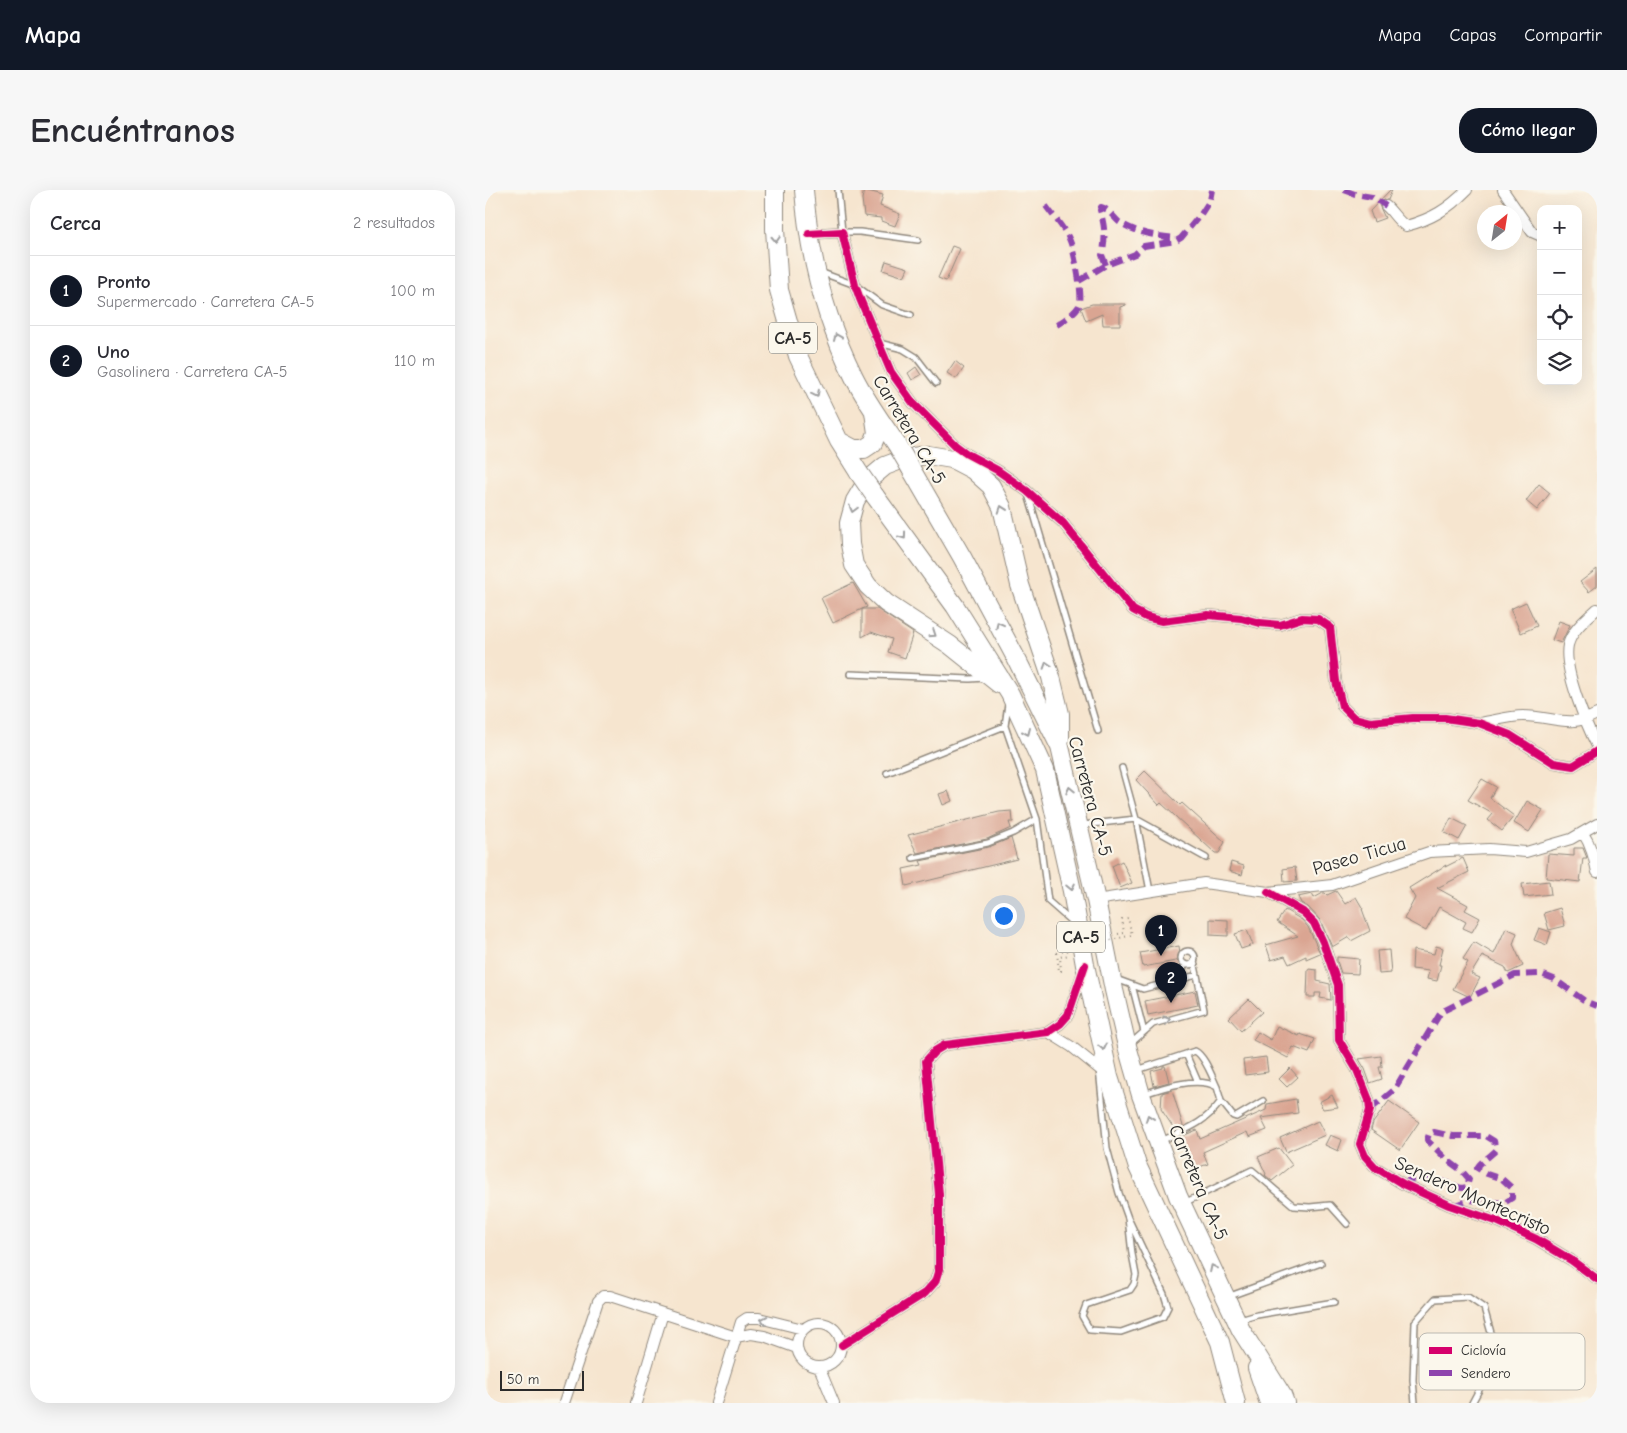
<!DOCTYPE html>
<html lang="es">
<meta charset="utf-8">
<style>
body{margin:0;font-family:"Comic Neue",sans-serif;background:#f7f7f7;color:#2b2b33}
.controls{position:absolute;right:15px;top:15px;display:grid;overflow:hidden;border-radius:10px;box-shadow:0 5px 20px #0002}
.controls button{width:45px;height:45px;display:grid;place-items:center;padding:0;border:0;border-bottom:1px solid #e1e1e2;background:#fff;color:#2b2b33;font:25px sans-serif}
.compass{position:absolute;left:992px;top:15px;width:45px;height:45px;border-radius:50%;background:#fff;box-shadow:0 5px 20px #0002;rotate:30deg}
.scale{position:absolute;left:15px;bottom:12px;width:84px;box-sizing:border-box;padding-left:5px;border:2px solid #2b2b2b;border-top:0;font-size:14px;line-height:18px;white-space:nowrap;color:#2b2b2b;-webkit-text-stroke:4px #fbf7ec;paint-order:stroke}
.you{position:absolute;left:518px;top:725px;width:18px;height:18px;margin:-12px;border:4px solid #fff;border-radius:50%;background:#1a73e8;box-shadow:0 0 0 8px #1a73e833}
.badge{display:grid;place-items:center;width:32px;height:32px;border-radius:50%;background:#111827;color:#fff;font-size:16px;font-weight:700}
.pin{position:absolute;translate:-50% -41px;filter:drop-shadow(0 1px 2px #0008)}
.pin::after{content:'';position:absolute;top:26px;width:18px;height:15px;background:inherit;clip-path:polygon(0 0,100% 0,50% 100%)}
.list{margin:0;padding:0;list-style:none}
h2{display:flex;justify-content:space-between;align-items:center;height:65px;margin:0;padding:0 20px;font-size:21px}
h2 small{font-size:16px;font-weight:400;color:#7c7c81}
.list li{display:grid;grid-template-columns:32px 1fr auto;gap:15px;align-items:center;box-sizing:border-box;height:70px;padding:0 20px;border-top:1px solid #e1e1e2}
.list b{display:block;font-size:19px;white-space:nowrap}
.list p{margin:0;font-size:16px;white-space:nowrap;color:#7c7c81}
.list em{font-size:16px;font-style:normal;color:#7c7c81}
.icon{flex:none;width:28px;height:28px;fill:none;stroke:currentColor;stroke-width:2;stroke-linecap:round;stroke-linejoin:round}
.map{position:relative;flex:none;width:1112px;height:1213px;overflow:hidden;border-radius:20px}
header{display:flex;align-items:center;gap:30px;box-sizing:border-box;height:70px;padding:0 25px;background:#111827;color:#fff}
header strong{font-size:24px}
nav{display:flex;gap:28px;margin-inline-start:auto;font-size:18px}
.intro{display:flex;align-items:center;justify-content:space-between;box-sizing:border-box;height:120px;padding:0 30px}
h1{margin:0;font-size:35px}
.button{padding:12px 22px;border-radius:20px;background:#111827;color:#fff;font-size:18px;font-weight:700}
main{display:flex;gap:30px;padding:0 30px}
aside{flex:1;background:#fff;border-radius:20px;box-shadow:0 5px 20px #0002}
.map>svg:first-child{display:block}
.building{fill:#daa592}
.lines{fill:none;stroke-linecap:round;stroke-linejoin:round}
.lane-casing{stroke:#90887d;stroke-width:8}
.street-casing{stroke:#90887d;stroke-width:12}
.highway-casing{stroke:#90887d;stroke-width:20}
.path{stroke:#90887d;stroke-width:2;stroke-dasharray:1 4;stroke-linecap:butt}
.lane{stroke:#fff;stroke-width:5}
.street{stroke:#fff;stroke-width:10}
.highway{stroke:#fff;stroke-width:18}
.highway-bridge-casing{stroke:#90887d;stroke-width:20;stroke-linecap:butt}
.path-bridge{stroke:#90887d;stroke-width:2;stroke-dasharray:1 4;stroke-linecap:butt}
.highway-bridge{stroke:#fff;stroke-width:18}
.quiet{stroke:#8e44ad;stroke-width:6;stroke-dasharray:12 6;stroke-linecap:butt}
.cycleway-casing{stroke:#fbf7ec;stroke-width:11}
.cycleway{stroke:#d6006c;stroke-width:8}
.oneway{stroke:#a0a0a0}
.labels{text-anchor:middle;stroke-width:4.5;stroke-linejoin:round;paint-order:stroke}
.shield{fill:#fbf7ec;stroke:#696865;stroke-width:1}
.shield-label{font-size:18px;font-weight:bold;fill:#2b2b2b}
.street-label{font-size:19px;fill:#2b2b2b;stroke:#fbf7ec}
.key{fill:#fbf7ec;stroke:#bdbab2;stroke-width:1}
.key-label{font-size:14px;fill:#2b2b2b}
</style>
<header>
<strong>Mapa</strong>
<nav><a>Mapa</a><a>Capas</a><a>Compartir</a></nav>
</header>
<div class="intro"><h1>Encuéntranos</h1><a class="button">Cómo llegar</a></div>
<main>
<aside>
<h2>Cerca<small>2 resultados</small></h2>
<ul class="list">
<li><span class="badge">1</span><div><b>Pronto</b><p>Supermercado · Carretera CA-5</p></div><em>100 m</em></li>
<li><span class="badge">2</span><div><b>Uno</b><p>Gasolinera · Carretera CA-5</p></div><em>110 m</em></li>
</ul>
</aside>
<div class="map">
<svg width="1112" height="1213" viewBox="0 0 1112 1213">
<rect width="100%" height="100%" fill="#fbf7ec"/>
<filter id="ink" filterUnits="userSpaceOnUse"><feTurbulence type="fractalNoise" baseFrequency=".02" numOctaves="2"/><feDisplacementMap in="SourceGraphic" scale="10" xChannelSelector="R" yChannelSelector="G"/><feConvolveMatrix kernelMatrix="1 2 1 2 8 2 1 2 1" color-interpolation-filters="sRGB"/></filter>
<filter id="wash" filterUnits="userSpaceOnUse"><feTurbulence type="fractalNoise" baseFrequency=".0096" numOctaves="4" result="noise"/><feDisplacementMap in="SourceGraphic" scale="20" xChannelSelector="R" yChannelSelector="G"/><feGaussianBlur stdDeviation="1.12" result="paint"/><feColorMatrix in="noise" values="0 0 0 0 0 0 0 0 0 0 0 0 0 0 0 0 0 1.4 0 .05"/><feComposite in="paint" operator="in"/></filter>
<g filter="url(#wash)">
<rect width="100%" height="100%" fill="#f6e5cf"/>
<g id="blocks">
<!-- building -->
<path class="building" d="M379,0L398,5L395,16L415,24L410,36L396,31V28L379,26L377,9Z
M905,0H907L903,10H899L894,15L900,28L889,32L885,21Z
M467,56L475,59L461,91L453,88Z
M401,71L423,78L419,87L398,80Z
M607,114H641V115L635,117V135H618L617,124L601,131L596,118Z
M470,171L479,178L471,189L462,183Z
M431,177L436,185L427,190L423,183Z
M1054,294L1065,303L1052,320L1041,311Z
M1112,379V396L1104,402L1095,392Z
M368,393L382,417L377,419H392L428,443L420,468L403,462L407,449L386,442L377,447V419L348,433L336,408Z
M1041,412L1052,436L1036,443L1025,419Z
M1074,431L1085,435L1076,453L1067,450Z
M660,581L695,615L697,613L740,652L734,663H730L676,613L674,615L651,590Z
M997,589L1011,597L1005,608L1029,626L1017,641L1003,630L1008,624L983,610Z
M463,601L467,611L458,615L454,604Z
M1042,611L1058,620L1044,642L1029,633Z
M527,621L528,632H524L526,638L502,649L432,663L423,645L514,622Z
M966,628L982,636L974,650L959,642Z
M526,648L532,669L421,696L418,679L437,675L435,671L504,657Z
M1089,658H1098L1102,668H1098L1095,692L1061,688L1063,664L1089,666Z
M978,668L984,682L952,698L983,715L980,720L995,728L987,742L978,738L981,732L954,717L941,741L919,729L930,708L924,698L961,675L960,677Z
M637,671L647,693L635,698L627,676Z
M746,672L759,676L757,685L744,681Z
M810,677L812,691L799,692L798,679Z
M1064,691L1066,704L1039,707L1037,694Z
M851,701L860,714L871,707L878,719H877L885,741L866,751L864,747L847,757L835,730L823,717L816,713L813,707L827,704L829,708L838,703H840L842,705Z
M1075,718L1080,736L1064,740L1059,723Z
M800,720L817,730L823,737L835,763L821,769V766L804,774L800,766L786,770L781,755L813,746L792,732Z
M725,729L743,730V746L725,745Z
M1021,738L1032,743L1028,754L1038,776L1023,783L1020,777L997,766L986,784L995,788L985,807L968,799L983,772L978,769L989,752L1009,764Z
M1054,738L1066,742L1062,755L1049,750Z
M762,740L768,755L756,759L750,744Z
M694,756L696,770L658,777L655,763Z
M951,756L958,758L954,775H956L952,791L942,789L944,781L927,779L928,760L949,764Z
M904,760L906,783L894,784L892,761Z
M852,767L874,769L873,784L856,783L852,771Z
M823,779L832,780V791L845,794L846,810L835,808L836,803H830V807H822Z
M710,801L713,815L663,825L660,811Z
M764,809L777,822L756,841L744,828Z
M792,836L814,846L815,844L830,849L824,863L808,857L803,868L768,850L773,842L786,850Z
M896,866L897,877H894L897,889L885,893L880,879L874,869Z
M781,867L783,882L760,885L758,870Z
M678,876H680L684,892L669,896L666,881L678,878Z
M805,878L813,887L802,897L794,889Z
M687,900L698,936L690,940L676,919L677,903Z
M847,905L853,917L838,919L834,912Z
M811,909L813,923L776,928L782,940L764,947L762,942L718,962L723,974L705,980L695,947L712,940L715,949L781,920L782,914Z
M904,911L934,932L915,960L886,940L888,933Z
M833,931L840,945L801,962L795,948Z
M845,945L857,950L853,961L840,955Z
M794,958L807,975L787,991L780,985L781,984L773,967Z"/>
</g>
</g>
<g filter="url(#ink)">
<use href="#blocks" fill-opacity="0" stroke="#90887d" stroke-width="1"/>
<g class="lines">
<!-- lane casing -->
<g class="lane-casing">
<path id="lane" d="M353,0L357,42H375L433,50
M335,82L370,95L397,115L426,125
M394,153L418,159L431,167L451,193
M543,304L613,541
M365,484L485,489L500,488
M523,514L520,536L552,629L563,711L588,733
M637,578L651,629L665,701
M402,583L520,536
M598,635L651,629L721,668
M428,668L503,653L528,643L552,629
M696 768a7 7 0 1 1 14 0a7 7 0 1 1-14 0Z
M709,771L712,785
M631,789L658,799L712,785L719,820L668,834L645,854
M694,790L700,774
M647,795L659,842
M701,864L713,892
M614,879L622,958L634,1003L643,1028L679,1104L683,1117L678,1127L636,1142L605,1140L597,1126L601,1115L645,1100L649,1094L651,1085L647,1064L643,1028
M652,880L710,861C720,866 727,887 732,897
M659,904C679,897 713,886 732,897L736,911C720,934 699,940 676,951
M736,911L748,926L751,927L778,911
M699,1013L767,980L809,1016L825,1017L845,1015L862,1034
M745,1106L836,1073
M755,1130L772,1125L849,1112
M930,1213L928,1190L930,1132L950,1109L983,1107L999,1118L1010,1157L996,1196L987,1213"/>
</g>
<!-- street casing -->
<g class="street-casing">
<path id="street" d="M1018,0L1047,42L1056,46
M901,16C908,22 913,32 921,36C947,29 963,19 982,0
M324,44L357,42L370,95L375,109L406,182L428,213L471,256L482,264L512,280L542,301L578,333L648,420L661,427L677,431L723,425L756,428L775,433L795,435L817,428L833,429L845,437L851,491L857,516L869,528L885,532L928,528H960L994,533L1025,545L1069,573L1088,576L1112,561
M1112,419C1101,429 1087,440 1083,455C1078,479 1101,534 1112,556
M995,533C1009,531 1024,526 1038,526C1068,526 1083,539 1112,524
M1098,643C1106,655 1109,668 1112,682
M783,702L818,722L829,733L838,752L853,795L854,850L872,880L884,910L885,920L875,954L880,966L890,977L918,994L964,1015L1014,1032L1051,1049L1086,1070L1112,1089
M611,710L719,693L783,702L847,695L944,662L1004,659L1041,662L1086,649L1112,634
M563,842L587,857L622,885
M312 1155a22 22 0 1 1 44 0a22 22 0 1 1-44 0Z
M357,1155L440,1103L450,1092L454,1079V1004L441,871L450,861L460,855L563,842L575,834L583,825L599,779
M334,1177L349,1213
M79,1213L113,1111L118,1106H125L251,1147L266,1144L279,1146L312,1158
M151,1213L178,1123
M231,1213L256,1132L262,1128H274L318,1139"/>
</g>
<!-- highway casing -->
<g class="highway-casing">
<path id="highway" d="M290,0V39L294,100L313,166L354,251L374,283
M319,0C324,65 340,129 369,187C381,211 397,233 412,255
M354,251L369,259H379L388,253L392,243L389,222
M426,279L477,367L531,468L575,557L611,710L629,800L642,856L656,905L693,1006L756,1140L797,1205L800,1213
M390,306L470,416L525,504L560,580L587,701L600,775L624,887L652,975L735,1152L751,1213
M514,494L465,455L401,413L383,396L369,375L365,354L364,333L370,311L382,291L400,276L421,268L443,265L467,269L488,280L506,296L517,317L535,395L566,487L575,524V551
M772,1178L784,1213"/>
</g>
<!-- path -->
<path class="path" d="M633,744L639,743L637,729L643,728L647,745
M572,763L574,781H576L575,767L584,765"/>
<!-- lane -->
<use href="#lane" class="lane"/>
<!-- street -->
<use href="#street" class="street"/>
<!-- highway -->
<use href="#highway" class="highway"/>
<!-- highway-bridge casing -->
<g class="highway-bridge-casing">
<path id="highway-bridge" d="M412,255L426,279
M374,283L390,306"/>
</g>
<!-- path-bridge -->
<path class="path-bridge" d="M572,763L647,745"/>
<!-- highway-bridge -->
<use href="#highway-bridge" class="highway-bridge"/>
<!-- quiet -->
<path class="quiet" d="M859,0L870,4L887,7L901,16
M561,16C568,26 581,40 585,51C589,60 599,108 594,116C588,125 576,132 567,138
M621,75L617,65C621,50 620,36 615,20L616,17C624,19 628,27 634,32C651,43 671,46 691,48
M594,91L621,75L650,64L659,56L691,51L696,48L716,24L725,10L727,0
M885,920L909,900L956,822L1030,785L1056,784L1069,789L1100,811L1112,816
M918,994C937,979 956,992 977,998L982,997L984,989L977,981L961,969L942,950L944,944L949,942L968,946H1001L1009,951L1011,960C1005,967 997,970 992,978L1002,984L1017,989L1027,998V1008L1019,1013L988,1010L969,1015"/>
<!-- cycleway casing -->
<g class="cycleway-casing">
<path id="cycleway" d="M324,44L357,42L370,95L375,109L406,182L428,213L471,256L482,264L512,280L542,301L578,333L648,420L661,427L677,431L723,425L756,428L775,433L795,435L817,428L833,429L845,437L851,491L857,516L869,528L885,532L928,528H960L994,533L1025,545L1069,573L1088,576L1112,561
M783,702L818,722L829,733L838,752L853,795L854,850L872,880L884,910L885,920L875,954L880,966L890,977L918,994L964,1015L1014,1032L1051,1049L1086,1070L1112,1089
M357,1155L440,1103L450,1092L454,1079V1004L441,871L450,861L460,855L563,842L575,834L583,825L600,775"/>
</g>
<!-- cycleway -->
<use href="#cycleway" class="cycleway"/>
</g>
<!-- one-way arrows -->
<defs><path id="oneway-chevron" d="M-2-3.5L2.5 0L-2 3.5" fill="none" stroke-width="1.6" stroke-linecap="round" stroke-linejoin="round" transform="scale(1.25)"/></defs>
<g class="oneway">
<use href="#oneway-chevron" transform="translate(291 49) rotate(87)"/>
<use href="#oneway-chevron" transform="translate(352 147) rotate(-113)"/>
<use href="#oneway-chevron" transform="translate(331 204) rotate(64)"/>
<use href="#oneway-chevron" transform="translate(368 319) rotate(105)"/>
<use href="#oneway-chevron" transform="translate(517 319) rotate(-109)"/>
<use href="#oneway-chevron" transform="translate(418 346) rotate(54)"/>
<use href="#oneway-chevron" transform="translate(514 435) rotate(-118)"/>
<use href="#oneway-chevron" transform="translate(448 444) rotate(34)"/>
<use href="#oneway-chevron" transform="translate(562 475) rotate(-108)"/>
<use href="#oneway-chevron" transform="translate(542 542) rotate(66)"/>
<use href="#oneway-chevron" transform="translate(585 600) rotate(-103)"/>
<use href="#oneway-chevron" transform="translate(586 697) rotate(78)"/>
<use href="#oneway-chevron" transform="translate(682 830) rotate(-16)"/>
<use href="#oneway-chevron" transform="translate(618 857) rotate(78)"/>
<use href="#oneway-chevron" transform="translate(664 928) rotate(-110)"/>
<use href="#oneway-chevron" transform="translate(728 1078) rotate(-116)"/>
<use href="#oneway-chevron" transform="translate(279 1130) rotate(-169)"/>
</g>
</g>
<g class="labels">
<!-- shield labels -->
<g class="shield">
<rect x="284" y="132.5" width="48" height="31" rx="4"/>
<rect x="572" y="731.5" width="48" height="31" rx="4"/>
</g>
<g class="shield-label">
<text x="308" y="154">CA-5</text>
<text x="596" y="753">CA-5</text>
</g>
<!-- street labels -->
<g class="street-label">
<text transform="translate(425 239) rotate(59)" y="7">Carretera CA-5</text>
<text transform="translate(606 606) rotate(75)" y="7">Carretera CA-5</text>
<text transform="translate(874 665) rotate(-16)" y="7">Paseo Ticua</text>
<text transform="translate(714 992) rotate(67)" y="7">Carretera CA-5</text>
<text transform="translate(988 1005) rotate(24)" y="7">Sendero Montecristo</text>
</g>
</g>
<!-- legend -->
<rect x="934" y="1143" width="166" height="57" rx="8" class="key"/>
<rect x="944" y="1157" width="23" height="7" fill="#d6006c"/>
<rect x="944" y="1180" width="23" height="6" fill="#8e44ad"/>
<g class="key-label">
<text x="976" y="1165">Ciclovía</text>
<text x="976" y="1188">Sendero</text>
</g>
</svg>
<div class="controls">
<button>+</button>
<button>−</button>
<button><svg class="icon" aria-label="locate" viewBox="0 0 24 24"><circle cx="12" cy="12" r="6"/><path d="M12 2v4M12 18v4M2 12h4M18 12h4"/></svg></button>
<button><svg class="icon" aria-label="layers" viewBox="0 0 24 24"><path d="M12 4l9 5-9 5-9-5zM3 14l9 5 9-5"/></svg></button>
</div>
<svg class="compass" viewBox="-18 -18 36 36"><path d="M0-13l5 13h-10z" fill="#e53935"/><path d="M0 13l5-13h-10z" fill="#7c7c81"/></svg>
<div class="scale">50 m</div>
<div class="you"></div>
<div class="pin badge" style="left:676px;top:766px">1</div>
<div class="pin badge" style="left:686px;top:813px">2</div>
</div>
</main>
